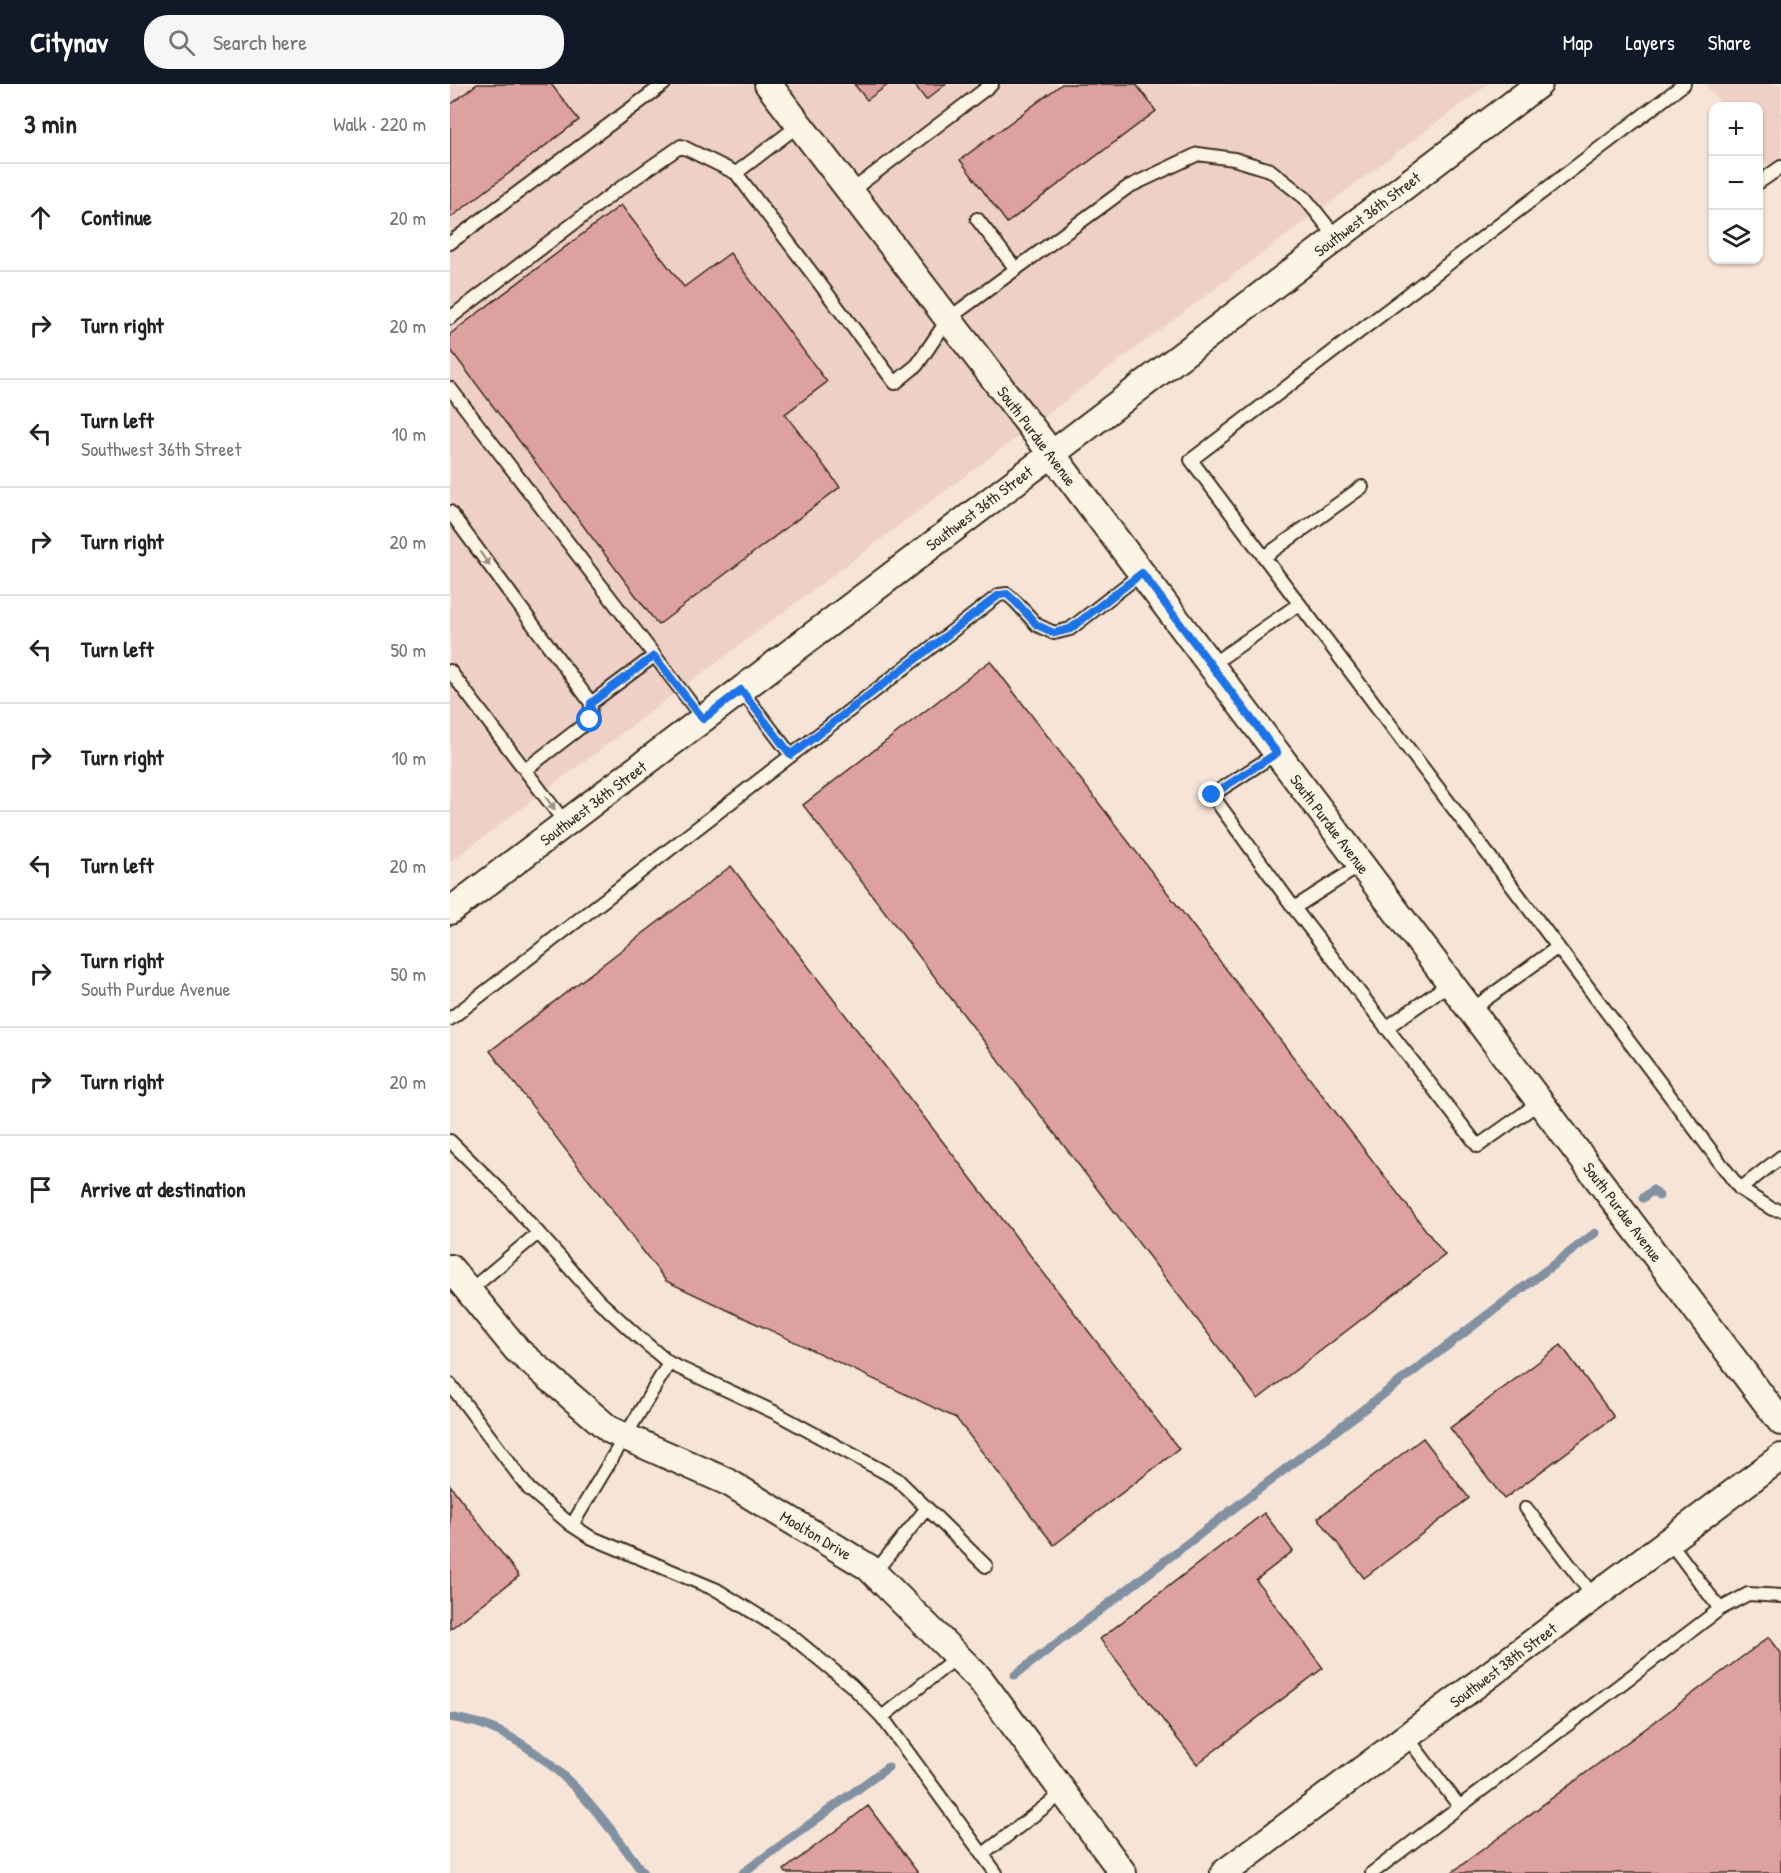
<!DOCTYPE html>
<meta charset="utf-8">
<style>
body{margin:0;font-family:"Patrick Hand",sans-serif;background:#f6f6f6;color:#222}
.controls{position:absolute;right:18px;top:18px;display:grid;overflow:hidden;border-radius:12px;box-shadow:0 2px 4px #0004}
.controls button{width:54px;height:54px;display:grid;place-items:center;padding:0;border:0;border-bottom:2px solid #e0e0e0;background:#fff;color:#222;font:30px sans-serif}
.stop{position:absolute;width:18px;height:18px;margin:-14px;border:4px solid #1a73e8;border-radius:50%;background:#fff}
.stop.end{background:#1a73e8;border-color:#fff;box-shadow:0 2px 6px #0008}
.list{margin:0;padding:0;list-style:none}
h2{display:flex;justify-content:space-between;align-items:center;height:78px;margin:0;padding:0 24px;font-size:26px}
h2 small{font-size:20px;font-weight:400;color:#767676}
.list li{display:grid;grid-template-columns:39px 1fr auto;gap:18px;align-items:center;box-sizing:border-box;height:108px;padding:0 24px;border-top:2px solid #e0e0e0}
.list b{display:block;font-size:22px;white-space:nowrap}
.list p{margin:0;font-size:20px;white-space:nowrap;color:#767676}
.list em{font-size:20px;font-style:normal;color:#767676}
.icon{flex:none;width:33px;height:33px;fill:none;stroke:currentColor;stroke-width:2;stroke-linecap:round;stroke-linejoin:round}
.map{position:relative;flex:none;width:1331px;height:1789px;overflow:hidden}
header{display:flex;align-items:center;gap:36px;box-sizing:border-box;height:84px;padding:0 30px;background:#111827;color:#fff}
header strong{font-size:28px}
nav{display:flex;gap:33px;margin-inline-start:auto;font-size:21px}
.search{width:420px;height:54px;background:#f6f6f6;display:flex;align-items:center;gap:15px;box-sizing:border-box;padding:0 21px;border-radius:24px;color:#767676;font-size:22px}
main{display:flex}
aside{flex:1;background:#fff}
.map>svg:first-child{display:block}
.built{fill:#eed0c6}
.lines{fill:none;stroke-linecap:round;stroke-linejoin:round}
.stream{stroke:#8291a1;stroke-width:9}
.building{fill:#dda29f;stroke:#3b2a1e;stroke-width:1.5}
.lane-casing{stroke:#3b2a1e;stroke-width:16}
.street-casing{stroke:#3b2a1e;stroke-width:30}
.lane{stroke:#fcf5e5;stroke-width:12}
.street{stroke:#fcf5e5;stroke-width:26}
.oneway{fill:#9c9082}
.route{stroke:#1a73e8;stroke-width:8}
.labels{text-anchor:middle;stroke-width:4.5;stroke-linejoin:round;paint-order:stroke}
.street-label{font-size:16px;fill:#3b2a1e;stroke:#fcf5e5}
</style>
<header>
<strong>Citynav</strong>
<div class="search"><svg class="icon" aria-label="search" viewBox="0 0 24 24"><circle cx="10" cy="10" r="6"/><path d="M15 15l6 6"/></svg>Search here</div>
<nav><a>Map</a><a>Layers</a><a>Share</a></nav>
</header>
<main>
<aside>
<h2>3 min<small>Walk · 220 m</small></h2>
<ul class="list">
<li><svg class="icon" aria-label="ahead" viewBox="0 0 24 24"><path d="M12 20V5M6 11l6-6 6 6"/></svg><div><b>Continue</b></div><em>20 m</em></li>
<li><svg class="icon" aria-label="right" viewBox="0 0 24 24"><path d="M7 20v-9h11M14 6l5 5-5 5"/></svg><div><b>Turn right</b></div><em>20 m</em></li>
<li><svg class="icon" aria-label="left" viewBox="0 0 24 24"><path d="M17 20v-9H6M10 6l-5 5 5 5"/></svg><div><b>Turn left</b><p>Southwest 36th Street</p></div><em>10 m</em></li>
<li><svg class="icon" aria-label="right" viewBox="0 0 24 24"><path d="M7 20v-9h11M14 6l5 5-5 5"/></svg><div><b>Turn right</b></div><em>20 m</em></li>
<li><svg class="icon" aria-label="left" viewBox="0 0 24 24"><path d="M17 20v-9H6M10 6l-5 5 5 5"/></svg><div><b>Turn left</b></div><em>50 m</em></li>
<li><svg class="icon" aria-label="right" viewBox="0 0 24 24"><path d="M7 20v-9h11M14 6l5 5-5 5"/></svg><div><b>Turn right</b></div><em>10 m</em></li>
<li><svg class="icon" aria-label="left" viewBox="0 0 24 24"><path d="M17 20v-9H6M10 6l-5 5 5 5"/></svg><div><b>Turn left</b></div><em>20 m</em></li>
<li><svg class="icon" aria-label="right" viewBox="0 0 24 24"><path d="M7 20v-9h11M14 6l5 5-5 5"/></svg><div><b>Turn right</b><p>South Purdue Avenue</p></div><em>50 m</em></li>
<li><svg class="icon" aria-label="right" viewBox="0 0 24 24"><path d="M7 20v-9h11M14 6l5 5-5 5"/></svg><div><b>Turn right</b></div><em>20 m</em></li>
<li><svg class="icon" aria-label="arrive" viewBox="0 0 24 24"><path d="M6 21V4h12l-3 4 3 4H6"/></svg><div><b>Arrive at destination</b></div></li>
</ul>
</aside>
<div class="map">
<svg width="1331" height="1789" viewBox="0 0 1331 1789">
<rect width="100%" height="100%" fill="#f6e4d7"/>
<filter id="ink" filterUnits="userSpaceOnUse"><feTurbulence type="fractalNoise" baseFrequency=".0167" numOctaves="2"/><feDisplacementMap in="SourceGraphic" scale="12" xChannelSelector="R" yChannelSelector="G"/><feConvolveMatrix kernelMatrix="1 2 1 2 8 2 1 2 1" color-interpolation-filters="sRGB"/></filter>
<g filter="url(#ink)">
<!-- built -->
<path class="built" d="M0,0H1038L0,778Z
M1255,0H1331V98L1309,69L1308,22H1273Z"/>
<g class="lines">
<!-- stream -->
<path class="stream" d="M1193,1114L1203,1106L1209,1112
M565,1591L1145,1149
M0,1633C12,1636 25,1637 36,1642C105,1668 152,1731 193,1789
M293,1789L438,1683"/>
</g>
<!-- building -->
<path class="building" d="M27,0H101L129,36L0,134V21Z
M404,0H439L417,16Z
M464,0H496L476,16Z
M612,0H686L706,27L557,139L510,76Z
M171,121L234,203L280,169L377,298L335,330L390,403L208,541L0,265V250Z
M540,577L995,1171L808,1315L353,721Z
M281,782L729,1365L604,1461L506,1334L216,1197L40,967Z
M1111,1261L1164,1333L1054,1415L1000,1344Z
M973,1354L1019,1414L914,1494L868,1434Z
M0,1401L69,1492L0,1545Z
M814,1429L843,1467L806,1496L873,1584L747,1680L650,1555Z
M1319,1553L1331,1569V1789H1001Z
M418,1722L468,1789H336L334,1786Z"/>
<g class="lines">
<!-- lane casing -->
<g class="lane-casing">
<path id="lane" d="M1234,0L741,376L1290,1105L1322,1125L1331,1126
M286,89L445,299L467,281L498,235L566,185L527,135
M1308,99L1331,83
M400,108L542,0
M0,159L214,0
M566,185L678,103L748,70L784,75L820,86L855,114L886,153
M0,234L162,110L231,62L286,89L349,41
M0,304L253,635
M0,428L141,619L140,636L75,686
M814,473L912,403
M761,581L849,520
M0,587L116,740
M291,606L341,671
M141,619L204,572
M827,669L762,711L844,824L1028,1062L1090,1018
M844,824L911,781
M1021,926L1108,863
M0,935L549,511L557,510L566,518L587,541L604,549L620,545L692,489
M936,944L1000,899
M0,1057L51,1107L149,1217L186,1251L219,1279
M1290,1105L1331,1073
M19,1207L88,1149
M0,1300L79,1405L120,1440L140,1453L267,1506L340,1551L402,1602L432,1633L546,1789
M1076,1424L1144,1513
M122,1441L219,1279L324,1328L447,1395L536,1482
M1219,1457L1270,1525
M424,1489L477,1424
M432,1633L508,1572
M957,1653L1009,1722
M532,1771L614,1708
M922,1789L1270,1525L1298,1510L1331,1512"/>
</g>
<!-- street casing -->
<g class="street-casing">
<path id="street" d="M318,0L601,369L1331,1338
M0,827L1089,0
M0,1184L67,1266L160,1346L278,1398L418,1483L530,1595L673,1789
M774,1789L1331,1373"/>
</g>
<!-- lane -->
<use href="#lane" class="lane"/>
<!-- street -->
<use href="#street" class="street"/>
</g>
<!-- one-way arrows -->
<defs><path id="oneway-solid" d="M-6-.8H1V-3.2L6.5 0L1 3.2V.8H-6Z" transform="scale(1.5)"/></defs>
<g class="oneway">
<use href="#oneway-solid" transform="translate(35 475) rotate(54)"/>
<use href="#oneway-solid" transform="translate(100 719) rotate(53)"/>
</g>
</g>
<g class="lines" filter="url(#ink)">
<!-- route -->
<path class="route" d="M140,636L141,619L204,572L253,635L291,606L341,671L549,511L557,510L566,518L587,541L604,549L620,545L692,489L827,669L762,711"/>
</g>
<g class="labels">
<!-- street labels -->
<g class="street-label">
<text transform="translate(917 130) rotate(-37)" y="6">Southwest 36th Street</text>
<text transform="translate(587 352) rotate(53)" y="6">South Purdue Avenue</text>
<text transform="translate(529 424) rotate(-37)" y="6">Southwest 36th Street</text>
<text transform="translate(143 719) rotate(-37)" y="6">Southwest 36th Street</text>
<text transform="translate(880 740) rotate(53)" y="6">South Purdue Avenue</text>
<text transform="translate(1173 1128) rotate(53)" y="6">South Purdue Avenue</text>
<text transform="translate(366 1451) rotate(31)" y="6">Moolton Drive</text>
<text transform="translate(1053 1581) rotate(-37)" y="6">Southwest 38th Street</text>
</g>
</g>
</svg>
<div class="controls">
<button>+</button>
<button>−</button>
<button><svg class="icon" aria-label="layers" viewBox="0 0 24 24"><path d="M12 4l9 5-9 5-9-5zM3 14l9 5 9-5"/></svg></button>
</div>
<div class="stop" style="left:140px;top:636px"></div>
<div class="stop end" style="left:762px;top:711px"></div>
</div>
</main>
